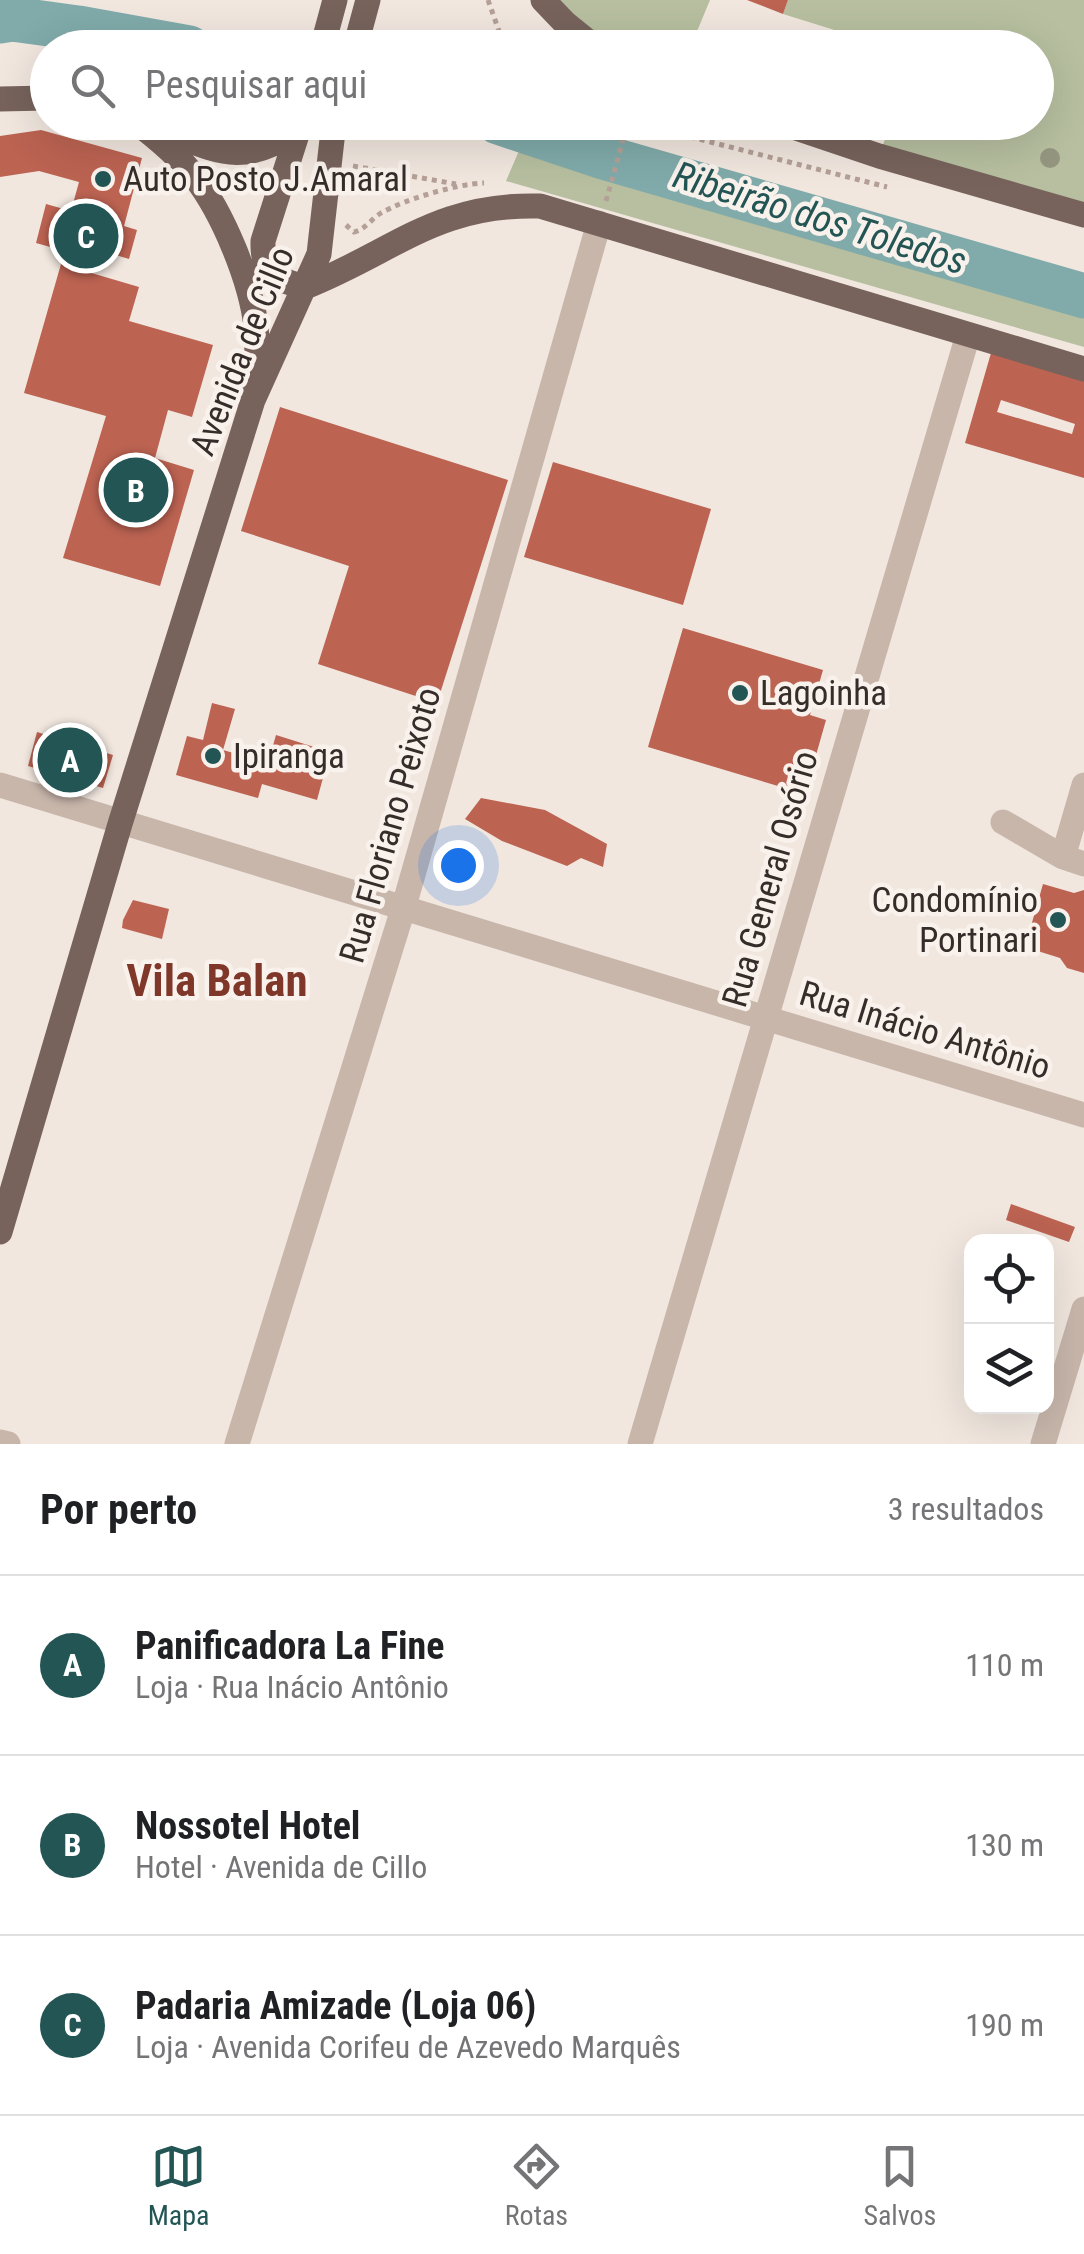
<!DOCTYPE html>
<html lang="pt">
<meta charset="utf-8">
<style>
body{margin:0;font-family:"Roboto Condensed",sans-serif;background:#f6f6f6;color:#202124}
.controls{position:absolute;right:30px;bottom:30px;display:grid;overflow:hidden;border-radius:20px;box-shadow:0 10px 40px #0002}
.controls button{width:90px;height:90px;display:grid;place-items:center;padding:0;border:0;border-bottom:2px solid #e0e0e0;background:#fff;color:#202124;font:50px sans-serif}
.you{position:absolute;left:458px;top:865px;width:35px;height:35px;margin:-25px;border:8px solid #fff;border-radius:50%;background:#1a73e8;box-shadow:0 0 0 15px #1a73e833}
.badge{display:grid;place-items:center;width:65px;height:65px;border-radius:50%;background:#235554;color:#fff;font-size:32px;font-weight:700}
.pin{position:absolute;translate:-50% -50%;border:5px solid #fff;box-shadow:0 2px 10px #0006}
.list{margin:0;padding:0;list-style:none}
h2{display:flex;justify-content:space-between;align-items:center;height:130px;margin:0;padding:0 40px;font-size:42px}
h2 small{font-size:32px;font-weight:400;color:#757577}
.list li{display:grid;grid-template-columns:65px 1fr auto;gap:30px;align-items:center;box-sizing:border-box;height:180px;padding:0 40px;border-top:2px solid #e0e0e0}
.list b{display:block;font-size:38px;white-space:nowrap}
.list p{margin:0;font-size:32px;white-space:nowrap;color:#757577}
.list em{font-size:32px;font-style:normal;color:#757577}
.icon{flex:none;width:55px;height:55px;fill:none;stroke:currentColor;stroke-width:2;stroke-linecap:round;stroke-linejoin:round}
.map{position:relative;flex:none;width:1084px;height:1444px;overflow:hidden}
.search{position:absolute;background:#fff;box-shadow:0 10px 40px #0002;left:30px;right:30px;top:30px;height:110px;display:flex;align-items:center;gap:25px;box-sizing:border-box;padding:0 35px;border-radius:55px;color:#757577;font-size:38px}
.sheet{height:670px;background:#fff}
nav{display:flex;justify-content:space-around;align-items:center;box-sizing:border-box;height:140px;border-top:2px solid #e0e0e0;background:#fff;font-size:28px;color:#757577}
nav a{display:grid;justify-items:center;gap:5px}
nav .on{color:#235554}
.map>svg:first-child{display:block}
.green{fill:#b7bfa0}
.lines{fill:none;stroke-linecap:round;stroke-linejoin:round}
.river{stroke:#80abaa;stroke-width:45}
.building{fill:#bc6352;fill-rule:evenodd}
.path{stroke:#b4a096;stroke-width:5;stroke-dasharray:5 5;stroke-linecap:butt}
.minor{stroke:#c8b6ab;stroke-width:25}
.major{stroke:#77635c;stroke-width:25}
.tree{fill:#95967f}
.poi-dot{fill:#235554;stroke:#f9f1eb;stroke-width:4}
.labels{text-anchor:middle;stroke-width:9;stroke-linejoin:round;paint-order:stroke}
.poi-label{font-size:35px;fill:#362d2a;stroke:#f9f1eb;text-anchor:start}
.street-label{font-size:35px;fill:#362d2a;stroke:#f9f1eb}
.water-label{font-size:38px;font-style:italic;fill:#235554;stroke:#f9f1eb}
.district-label{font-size:45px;font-weight:bold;fill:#7f372a;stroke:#f9f1eb}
</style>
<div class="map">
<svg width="1084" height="1444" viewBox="0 0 1084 1444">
<rect width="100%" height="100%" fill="#f1e7df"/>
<!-- green -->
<path class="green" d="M556,0H710L690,48L603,47Z
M788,0H1084V207L883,145L890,123L1036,122V48L889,47L783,14Z
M527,132L1084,296V347L506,181Z"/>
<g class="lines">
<!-- river -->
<path class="river" d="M0,21L12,19L78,28L189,48
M498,122L603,157L1084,296"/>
</g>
<!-- building -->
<path class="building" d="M747,0H788L783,14Z
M41,130L142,158L124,226L137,230L129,259L102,251L100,261L36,243L46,204L71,211L79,182L39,171L0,177V136Z
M61,264L139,287L129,321L213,345L192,417L168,410L155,458L194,470L160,586L63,558L106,416L24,393Z
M991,353L1084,376V478L965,443ZM1001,400L1075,424L1072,434L997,412Z
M280,407L508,480L437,703L318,664L349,566L241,531Z
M553,462L711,509L683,605L524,557Z
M683,628L823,670L810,715L826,720L805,794L648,747Z
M212,703L235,709L223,750L268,763L276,735L330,752L317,800L262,784L258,798L176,775L187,736L203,740Z
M37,732L113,755L103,788L28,766Z
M481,798L545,810L607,844L603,867L581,858L567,866L502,841L465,819Z
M1043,884L1074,893L1084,890V973L1067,968L1060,958L1025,947Z
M133,900L169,909L162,939L122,928L123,920Z
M1011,1204L1075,1227L1069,1242L1006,1220Z"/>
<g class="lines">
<!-- path -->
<path class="path" d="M488,0L505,48
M632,122L887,187
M353,166L456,184
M606,201L628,122
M346,225L354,232C366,229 370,220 381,213C405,199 457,184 484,183"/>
<!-- minor -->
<path class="minor" d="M0,785L1084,1115
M1084,785L1063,857L1084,864
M1003,822L1063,857
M0,1442L8,1444
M237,1444L404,906L599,223
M640,1444L968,335
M1043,1444L1084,1309"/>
<!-- major -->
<path class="major" d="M543,0L565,23L596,48
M322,48L335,0
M355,48L368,0
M0,99L48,98
M136,122C157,138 178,155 194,176C223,213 251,281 256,327C259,348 255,370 254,390
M301,122L263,241C262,275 274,279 305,287
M778,122L879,156L1084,215
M154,127C215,149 239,170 298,130
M305,287C394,252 436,203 540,206L1084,369
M0,1232L120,824L253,400L319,254L334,122"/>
</g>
<!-- trees -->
<circle class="tree" cx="1050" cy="158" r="10"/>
<!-- markers -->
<g class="poi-dot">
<circle cx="103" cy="179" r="10"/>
<circle cx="740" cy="693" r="10"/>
<circle cx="213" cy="756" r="10"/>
<circle cx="1058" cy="920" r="10"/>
</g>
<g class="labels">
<!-- poi labels -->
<g class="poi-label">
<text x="123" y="191">Auto Posto J.Amaral</text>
<text x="760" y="705">Lagoinha</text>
<text x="233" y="768">Ipiranga</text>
<text x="1038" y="912" text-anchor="end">Condomínio<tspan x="1038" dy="40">Portinari</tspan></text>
</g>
<!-- street labels -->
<g class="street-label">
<text transform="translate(242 351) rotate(-68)" y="12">Avenida de Cillo</text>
<text transform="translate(390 825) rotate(-74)" y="12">Rua Floriano Peixoto</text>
<text transform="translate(770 879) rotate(-74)" y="12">Rua General Osório</text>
<text transform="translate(925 1030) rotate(17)" y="12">Rua Inácio Antônio</text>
</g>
<!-- water labels -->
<g class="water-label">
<text transform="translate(820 218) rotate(17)" y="13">Ribeirão dos Toledos</text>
</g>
<!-- district labels -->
<g class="district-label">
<text x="217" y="996">Vila Balan</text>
</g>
</g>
</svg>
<div class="controls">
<button><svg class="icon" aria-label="locate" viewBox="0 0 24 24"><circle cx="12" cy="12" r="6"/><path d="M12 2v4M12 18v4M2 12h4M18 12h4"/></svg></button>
<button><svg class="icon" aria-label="layers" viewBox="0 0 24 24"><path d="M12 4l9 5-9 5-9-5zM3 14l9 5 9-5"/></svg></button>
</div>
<div class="you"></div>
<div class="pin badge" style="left:70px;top:760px">A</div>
<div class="pin badge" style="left:136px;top:490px">B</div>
<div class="pin badge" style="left:86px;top:236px">C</div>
<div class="search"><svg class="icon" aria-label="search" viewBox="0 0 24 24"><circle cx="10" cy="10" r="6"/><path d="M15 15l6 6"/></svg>Pesquisar aqui</div>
</div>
<section class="sheet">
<h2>Por perto<small>3 resultados</small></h2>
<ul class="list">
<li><span class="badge">A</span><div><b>Panificadora La Fine</b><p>Loja · Rua Inácio Antônio</p></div><em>110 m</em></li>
<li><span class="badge">B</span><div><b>Nossotel Hotel</b><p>Hotel · Avenida de Cillo</p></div><em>130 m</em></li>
<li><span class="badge">C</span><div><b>Padaria Amizade (Loja 06)</b><p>Loja · Avenida Corifeu de Azevedo Marquês</p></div><em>190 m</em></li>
</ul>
</section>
<nav>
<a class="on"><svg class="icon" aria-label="map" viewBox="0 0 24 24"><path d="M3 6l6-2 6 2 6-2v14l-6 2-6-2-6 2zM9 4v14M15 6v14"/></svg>Mapa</a>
<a><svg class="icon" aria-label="directions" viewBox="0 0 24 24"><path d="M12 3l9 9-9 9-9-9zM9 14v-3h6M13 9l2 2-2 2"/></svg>Rotas</a>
<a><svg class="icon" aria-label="saved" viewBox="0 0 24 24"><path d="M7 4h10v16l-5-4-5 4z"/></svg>Salvos</a>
</nav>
